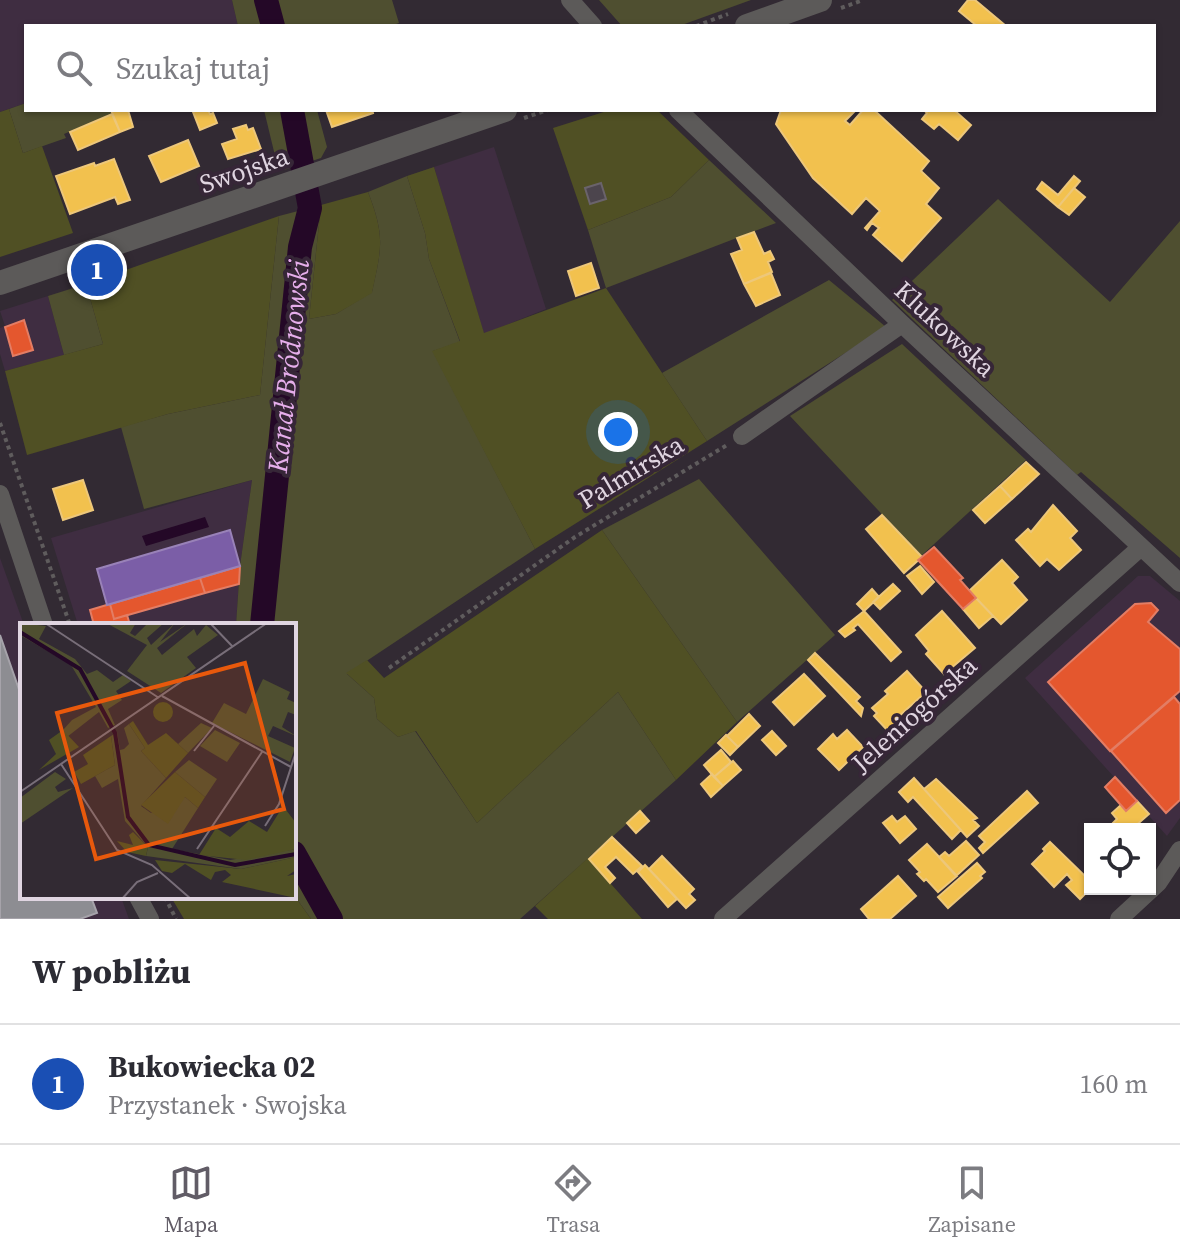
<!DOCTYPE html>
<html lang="pl">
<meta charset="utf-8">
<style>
body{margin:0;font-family:"Source Serif 4",serif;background:#f7f7f7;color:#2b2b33}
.controls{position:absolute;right:24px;bottom:24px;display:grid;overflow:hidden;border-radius:0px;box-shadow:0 2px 6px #0004}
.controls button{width:72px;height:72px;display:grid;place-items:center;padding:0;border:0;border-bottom:2px solid #e1e1e2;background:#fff;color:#2b2b33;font:40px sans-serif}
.you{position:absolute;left:618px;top:432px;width:28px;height:28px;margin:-20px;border:6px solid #fff;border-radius:50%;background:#1a73e8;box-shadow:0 0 0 12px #1a73e833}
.badge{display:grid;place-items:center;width:52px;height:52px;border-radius:50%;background:#615c66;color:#fff;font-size:26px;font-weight:700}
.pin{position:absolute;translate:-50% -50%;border:4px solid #fff;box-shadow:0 2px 8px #0006}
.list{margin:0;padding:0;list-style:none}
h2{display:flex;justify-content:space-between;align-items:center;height:104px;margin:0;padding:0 32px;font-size:34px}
h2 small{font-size:26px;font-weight:400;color:#7c7c81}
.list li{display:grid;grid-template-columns:52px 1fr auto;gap:24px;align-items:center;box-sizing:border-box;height:120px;padding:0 32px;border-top:2px solid #e1e1e2}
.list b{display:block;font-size:30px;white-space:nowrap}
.list p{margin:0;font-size:26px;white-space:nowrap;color:#7c7c81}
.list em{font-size:26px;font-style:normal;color:#7c7c81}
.icon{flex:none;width:44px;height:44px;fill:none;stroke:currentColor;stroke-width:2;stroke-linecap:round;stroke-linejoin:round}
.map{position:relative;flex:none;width:1180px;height:919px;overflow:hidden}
.search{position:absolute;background:#fff;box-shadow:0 2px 6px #0004;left:24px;right:24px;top:24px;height:88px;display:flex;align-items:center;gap:20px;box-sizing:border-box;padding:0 28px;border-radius:0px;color:#7c7c81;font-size:30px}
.sheet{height:224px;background:#fff}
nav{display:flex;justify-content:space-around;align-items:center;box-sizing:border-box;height:112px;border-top:2px solid #e1e1e2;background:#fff;font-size:22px;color:#7c7c81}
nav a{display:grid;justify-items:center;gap:4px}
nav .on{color:#615c66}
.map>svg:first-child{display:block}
.built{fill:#3f2d41}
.green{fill:#4f4f30}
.forest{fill:#505024}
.water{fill:#240827}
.homes{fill:#f2c14e;stroke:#edc77a;stroke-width:2}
.shops{fill:#e4572e;stroke:#e37d64;stroke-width:2}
.offices{fill:#7b5ea7;stroke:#9982b8;stroke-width:2}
.industry{fill:#8d8d92;stroke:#a6a3aa;stroke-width:2}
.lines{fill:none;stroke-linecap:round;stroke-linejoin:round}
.canal{stroke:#240827;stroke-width:24}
.building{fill:#4c454d;stroke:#6a636b;stroke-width:2}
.path{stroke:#5f5c5d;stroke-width:4;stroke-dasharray:4 4;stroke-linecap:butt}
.minor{stroke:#5c5a59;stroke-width:18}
.tertiary{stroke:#5c5a59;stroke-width:24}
.labels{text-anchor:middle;stroke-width:8;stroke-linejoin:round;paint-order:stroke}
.street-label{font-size:26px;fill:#e0d5e1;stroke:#362637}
.water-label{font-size:28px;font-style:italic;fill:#e6aeeb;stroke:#362637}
.inset-river{fill:none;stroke:#240827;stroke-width:4}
.inset-road{fill:none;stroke:#786e79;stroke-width:2}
.view{fill:#e8590c;fill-opacity:0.15;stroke:#e8590c;stroke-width:4}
.inset-edge{fill:none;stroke:#e0d5e1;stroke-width:4}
</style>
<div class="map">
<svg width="1180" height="919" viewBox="0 0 1180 919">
<rect width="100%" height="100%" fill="#322a33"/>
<!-- built -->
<path class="built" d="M0,0H232L238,26H26V103L0,112Z
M494,147L546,309L484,334L434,167Z
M48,296L64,355L5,371L0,354V328L5,326L0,311Z
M252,480L240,566L236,625H78L51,538Z
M0,558L24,625L22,897H121L129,919H0Z
M1138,576H1150L1180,601V818L1167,836L1025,678Z"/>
<!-- green -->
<path class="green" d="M232,0H392L399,23L390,26H238Z
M599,0H751L679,26H622Z
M26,103V110H111L112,114L64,134L66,138L23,153L9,109Z
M264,110H317L327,147L321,158L284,170L282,163L277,164Z
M709,160L776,223L606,288L588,230L671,197Z
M407,176L425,233L429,259L460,342L433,351L535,549L347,674L374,698L377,719L398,737L415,731L477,823L618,692L676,780L520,919H311L294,895V625H236L240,566L252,480L144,509L121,427L168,414L260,395L279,216L321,205L309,319L336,314L372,292C382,247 385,236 368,192Z
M998,199L1110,302L1180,221V558L1081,472L1077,475L892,300Z
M829,280L886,327L707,441L662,373Z
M86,284L103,344L64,355L48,296Z
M902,344L1026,460L921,556L790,416Z
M699,479L835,635L737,722L602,530Z"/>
<!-- forest -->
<path class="forest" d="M9,109L23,153L42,146L73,233L0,257V112Z
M610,110H657L709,160L671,197L588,230L553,128Z
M434,167L484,333L606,288L707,441L535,549L432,351L460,341L429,259L425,233L407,176Z
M368,192C385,236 382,247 372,293L336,314L309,319L321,205Z
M279,216L260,395L168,414L27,455L5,371L103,344L86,284Z
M602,530L737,722L676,780L618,692L477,823L416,731L398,737L377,719L374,698L346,673L367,660L384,678Z
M588,858L642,919H548L535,906Z
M294,895L311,919H184L171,897H294Z"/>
<!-- water -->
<path class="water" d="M205,517L209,527L146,546L142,536Z"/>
<!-- homes -->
<path class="homes" d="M968,0H975L1006,26H977L959,11Z
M111,110H128L133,127L120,132Z
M197,110H208L210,114L213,113L217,123L200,130L193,112Z
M326,110H372L373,113L332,127Z
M781,110H856L845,121L850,125L863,110H874L929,161L921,171L939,188L926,204L941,218L902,261L873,235L879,228L872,223L867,230L865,228L880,211L866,198L852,214L813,178L776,124Z
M924,110H954L971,125L958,140L939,124L934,129L922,119L927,113Z
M112,114L120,132L78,150L70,132Z
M246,125L248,130L253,128L261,149L228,159L222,144L237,139L233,129Z
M188,140L199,166L161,182L149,156Z
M114,159L130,200L118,204L115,197L70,214L56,176L94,163L95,166Z
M1074,176L1080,181L1058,207L1037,189L1042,182L1058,195Z
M1074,188L1085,197L1069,215L1058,207Z
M754,232L764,254L770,251L774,259L768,262L772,272L744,284L731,254L742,250L737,238Z
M591,263L599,288L576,296L568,271Z
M771,273L780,295L756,306L744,284Z
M1026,462L1039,474L1012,499L1000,486Z
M83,480L93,510L63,520L53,489Z
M1000,486L1012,499L985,523L973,510Z
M1053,505L1077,531L1070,538L1081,550L1059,570L1047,559L1040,566L1016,540L1028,529L1031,532Z
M882,515L922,557L904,573L866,529Z
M1002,560L1018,577L1012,583L1027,600L1001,624L969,591Z
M920,566L934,582L922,594L907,576Z
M893,584L900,591L880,609L873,602Z
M872,589L879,597L864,611L857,604Z
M976,598L993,616L979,628L963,609Z
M864,611L901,652L891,661L858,624L853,628L855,630L845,637L839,631Z
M942,611L975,648L944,674L926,654L929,651L916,635Z
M815,653L860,697L856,701L863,708L861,716L808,660Z
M907,671L926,692L897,718L900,722L889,732L874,716L877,713L872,708L888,694L885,691Z
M804,674L825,696L794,725L773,702Z
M749,714L760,726L738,747L727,736Z
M847,730L863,747L839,770L818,749L833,734L837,739Z
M772,731L786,746L776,755L762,740Z
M726,735L738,747L730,755L718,743Z
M721,750L731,762L714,777L704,765Z
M733,761L741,770L723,786L714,777Z
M712,774L723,786L711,797L701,784Z
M914,778L961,830L952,839L913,797L908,802L899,792Z
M936,779L977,818L973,820L979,826L967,837L924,789Z
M1027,791L1038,803L983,853L979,848L985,842L979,836Z
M1137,801L1149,814L1132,829H1107L1117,819L1112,813L1121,805L1126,811Z
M640,811L649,821L636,833L627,823Z
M892,816L897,822L905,816L916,829L900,843L883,823Z
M612,837L642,866L633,874L616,857L605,867L615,878L610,883L589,859Z
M966,841L979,855L956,876L939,857L945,852L949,856Z
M1050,842L1090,881V889L1080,899L1066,885L1072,880L1067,874L1054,887L1032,864L1045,851L1043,849Z
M927,844L957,876L938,892L926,879L924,881L917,874L920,872L909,860Z
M662,856L694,889L689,894L695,900L686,908L649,869Z
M977,863L985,872L980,876L982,878L948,908L938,897Z
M645,865L677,899L668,907L638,872Z
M898,876L916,896L890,919H869L861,909Z"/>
<!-- shops -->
<path class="shops" d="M24,320L33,350L13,356L5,327Z
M934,547L963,578L960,580L976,598L963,609L918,560Z
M240,566L239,584L205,593L200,578Z
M200,578L205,593L114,619L110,604Z
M1151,603L1158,610L1148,622L1180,649V691L1110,751L1048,682L1135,604Z
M110,604L114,619L127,615L130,625H94L90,610Z
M1174,697L1180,704V800L1166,813L1111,751Z
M1115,777L1137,801L1126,811L1105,787Z"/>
<!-- offices -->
<path class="offices" d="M230,530L240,566L107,605L97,569Z"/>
<!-- industry -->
<path class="industry" d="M0,635L22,698V897H91L97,913L80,919H0Z"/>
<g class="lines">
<!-- canal -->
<path class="canal" d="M266,0L273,26
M262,625L300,247L310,208L292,110
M294,853L331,919"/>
</g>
<!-- building -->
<path class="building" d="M601,183L606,199L590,204L585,188Z"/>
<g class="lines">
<!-- path -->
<path class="path" d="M841,8L863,0
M696,26L728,14
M524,118L548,110
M0,423L70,625
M389,668L575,537L727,445
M165,897L176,919"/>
<!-- minor -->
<path class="minor" d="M570,0L593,26
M678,110L902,324L1180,583
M742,436L902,324
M0,494L44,625
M138,897L150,919
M723,919L1141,547
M1119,919L1158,883L1180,850"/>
<!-- tertiary -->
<path class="tertiary" d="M747,26L820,0
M0,283L505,110"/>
</g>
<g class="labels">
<!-- street labels -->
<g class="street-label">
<text transform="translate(244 170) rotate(-19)" y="9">Swojska</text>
<text transform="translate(945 329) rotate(43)" y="9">Klukowska</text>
<text transform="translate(631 472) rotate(-31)" y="9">Palmirska</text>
<text transform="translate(914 714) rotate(-42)" y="9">Jeleniogórska</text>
</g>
<!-- water labels -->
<g class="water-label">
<text transform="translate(288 366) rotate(-84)" y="10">Kanał Bródnowski</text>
</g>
</g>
<!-- overview -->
<g transform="translate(20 623)">
<rect width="276" height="276" fill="#322a33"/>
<path d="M0,0L26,3L19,16L55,36L67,51L77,47L93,59L103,52L111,58L96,68L102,77L88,86L95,102L88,105L79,89L47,114L43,107L52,97L76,84L51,42L0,12ZM86,0H116L110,10L115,13L128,0H144L127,15L131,22L155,0L140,19L168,0L137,25L142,32L174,6L177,13L186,2L198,12L167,34L176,45L141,70L107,48L127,22ZM243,56L270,69L267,76L276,80V92L268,89L262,104L276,113L253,103L248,113L275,125L270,139L192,100L204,80L226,91ZM181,100L192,105L168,130L158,121ZM109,101L125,125L121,128L146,155L121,183L131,190L165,174L178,185L152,226L210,237L276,226V234L221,246L126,233L128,224L105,198L98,156L82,165L75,153L95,142L91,113L97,109L100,127L104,126L109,121L104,105ZM195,107L220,120L207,139L180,123ZM169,137L197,156L185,174L155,149ZM35,149L46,156L35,164L38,169L53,165L0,201V175Z" fill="#4f4f30"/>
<path d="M133 89a10 10 0 1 1 20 0a10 10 0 1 1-20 0ZM113,98L128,122L146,110L168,130L146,155L121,128L125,125L109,101ZM43,107L59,124L19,147L36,131L29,117ZM91,113L95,142L61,161L54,149L68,141L63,132ZM155,149L185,174L178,185L165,174L148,201L121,182ZM263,183L276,200V226L226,237L179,232L196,205L210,214L229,198L247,209ZM113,209L128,224L126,233L107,229L97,218L113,222L109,212ZM276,234V247L267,253L276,251V275L202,259L211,252L205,247L195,249L191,257L165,241L152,250L142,248L135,237L221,246Z" fill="#505024"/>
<path class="inset-river" d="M0,9L60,46L95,110L108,194L129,222L215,242L276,231"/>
<path class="inset-road" d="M25,0L139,75M190,0L213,24M142,73L271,144M174,128L194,103M41,141L97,227L132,242L171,276M0,169L247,0M245,203L259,181L276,129M177,226L242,129M102,276L117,259L138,250"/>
<path class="view" d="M225,40L264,186L76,236L37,90Z"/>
<rect width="276" height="276" class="inset-edge"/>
</g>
</svg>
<div class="controls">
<button><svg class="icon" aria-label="locate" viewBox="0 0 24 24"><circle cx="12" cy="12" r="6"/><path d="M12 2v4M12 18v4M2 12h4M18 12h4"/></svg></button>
</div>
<div class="you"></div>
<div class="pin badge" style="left:97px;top:270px;background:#1a4fb4">1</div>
<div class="search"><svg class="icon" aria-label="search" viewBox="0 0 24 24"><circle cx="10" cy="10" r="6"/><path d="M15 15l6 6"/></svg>Szukaj tutaj</div>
</div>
<section class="sheet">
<h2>W pobliżu<small></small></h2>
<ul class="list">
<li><span class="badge" style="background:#1a4fb4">1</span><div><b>Bukowiecka 02</b><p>Przystanek · Swojska</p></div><em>160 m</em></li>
</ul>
</section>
<nav>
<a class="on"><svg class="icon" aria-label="map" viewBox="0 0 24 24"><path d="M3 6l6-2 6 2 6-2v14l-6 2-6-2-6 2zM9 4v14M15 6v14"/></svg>Mapa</a>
<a><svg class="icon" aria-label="directions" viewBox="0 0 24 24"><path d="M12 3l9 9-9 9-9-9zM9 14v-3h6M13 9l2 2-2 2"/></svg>Trasa</a>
<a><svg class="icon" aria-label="saved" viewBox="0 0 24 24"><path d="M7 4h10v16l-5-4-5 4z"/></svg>Zapisane</a>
</nav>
